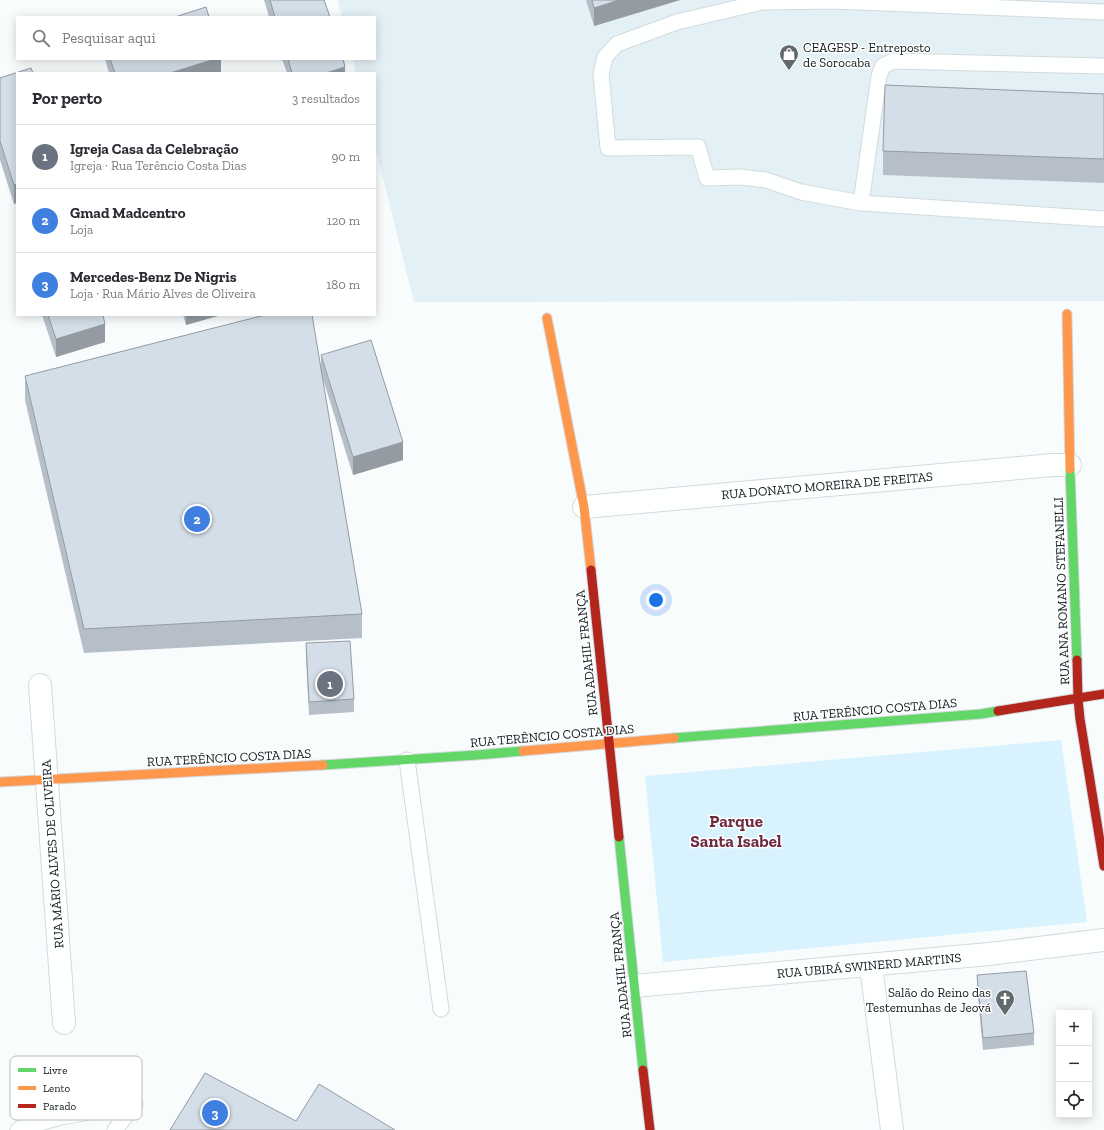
<!DOCTYPE html>
<html lang="pt">
<meta charset="utf-8">
<style>
body{margin:0;font-family:"Zilla Slab",serif;background:#f7f7f7;color:#2b2b33}
.controls{position:absolute;right:12px;bottom:12px;display:grid;overflow:hidden;border-radius:0px;box-shadow:0 2px 10px #0003}
.controls button{width:36px;height:36px;display:grid;place-items:center;padding:0;border:0;border-bottom:1px solid #e1e1e2;background:#fff;color:#2b2b33;font:20px sans-serif}
.you{position:absolute;left:656px;top:600px;width:14px;height:14px;margin:-10px;border:3px solid #fff;border-radius:50%;background:#1a73e8;box-shadow:0 0 0 6px #1a73e833}
.badge{display:grid;place-items:center;width:26px;height:26px;border-radius:50%;background:#0f766e;color:#fff;font-size:13px;font-weight:700}
.pin{position:absolute;translate:-50% -50%;border:2px solid #fff;box-shadow:0 1px 4px #0006}
.list{margin:0;padding:0;list-style:none}
h2{display:flex;justify-content:space-between;align-items:center;height:52px;margin:0;padding:0 16px;font-size:17px}
h2 small{font-size:13px;font-weight:400;color:#7c7c81}
.list li{display:grid;grid-template-columns:26px 1fr auto;gap:12px;align-items:center;box-sizing:border-box;height:64px;padding:0 16px;border-top:1px solid #e1e1e2}
.list b{display:block;font-size:15px;white-space:nowrap}
.list p{margin:0;font-size:13px;white-space:nowrap;color:#7c7c81}
.list em{font-size:13px;font-style:normal;color:#7c7c81}
.icon{flex:none;width:22px;height:22px;fill:none;stroke:currentColor;stroke-width:2;stroke-linecap:round;stroke-linejoin:round}
.map{position:relative;flex:none;width:1104px;height:1130px;overflow:hidden}
.search{position:absolute;background:#fff;box-shadow:0 2px 10px #0003;left:16px;top:16px;width:360px;height:44px;display:flex;align-items:center;gap:10px;box-sizing:border-box;padding:0 14px;border-radius:0px;color:#7c7c81;font-size:15px}
.panel{position:absolute;background:#fff;box-shadow:0 2px 10px #0003;left:16px;top:72px;width:360px;height:244px;border-radius:0px}
.map>svg:first-child{display:block}
.built{fill:#e3f0f5}
.green{fill:#d8f3fd}
.lines{fill:none;stroke-linecap:round;stroke-linejoin:round}
.lane-casing{stroke:#d4dadc;stroke-width:17}
.street-casing{stroke:#d4dadc;stroke-width:24}
.fast-casing{stroke:#d4dadc;stroke-width:11}
.slow-casing{stroke:#d4dadc;stroke-width:11}
.jam-casing{stroke:#d4dadc;stroke-width:11}
.lane{stroke:#feffff;stroke-width:15}
.street{stroke:#feffff;stroke-width:22}
.fast{stroke:#63d668;stroke-width:9}
.slow{stroke:#ff974d;stroke-width:9}
.jam{stroke:#b3261e;stroke-width:9}
.wall{fill:#b6bfc8}
.shaded-wall{fill:#949ba2}
.building{fill:#d4dee8;stroke:#949ba2}
.labels{text-anchor:middle;stroke-width:3;stroke-linejoin:round;paint-order:stroke}
.poi-label{font-size:13px;fill:#111b1f;stroke:#fff;text-anchor:start}
.street-label{font-size:13px;fill:#111b1f;stroke:#fff}
.district-label{font-size:17px;font-weight:bold;fill:#6e2a41;stroke:#fff}
.key{fill:#fff;stroke:#b8bbbc;stroke-width:1}
.key-label{font-size:11px;fill:#111b1f}
</style>
<div class="map">
<svg width="1104" height="1130" viewBox="0 0 1104 1130">
<rect width="100%" height="100%" fill="#f9fcfd"/>
<!-- built -->
<path class="built" d="M338,0H1104V301L414,302L375,147V73H356L353,59H375V17H342Z"/>
<!-- green -->
<path class="green" d="M1061,740L1087,922L663,962L645,776Z"/>
<g class="lines">
<!-- lane casing -->
<g class="lane-casing">
<path id="lane" d="M1104,12L835,1L762,2L677,22L617,44L605,57L601,74L608,148L698,147L707,178L740,177L766,180L801,192L861,203L1104,219
M861,203L879,76L883,66L893,61L1104,66
M407,760L441,1009
M18,1130L21,1128L61,1117L135,1104
M115,1130L135,1104"/>
</g>
<!-- street casing -->
<g class="street-casing">
<path id="street" d="M584,507L1053,465H1070
M40,685L64,1023
M871,966L892,1130
M634,986L989,954L1104,940"/>
</g>
<!-- fast casing -->
<g class="fast-casing">
<path id="fast" d="M1070,469L1077,660
M674,738L981,714L998,711
M323,765L477,755L523,751
M619,837L643,1070"/>
</g>
<!-- slow casing -->
<g class="slow-casing">
<path id="slow" d="M1067,314L1070,469
M547,318L584,507L591,570
M523,751L674,738
M0,782L323,765"/>
</g>
<!-- jam casing -->
<g class="jam-casing">
<path id="jam" d="M591,570L619,837
M1077,660L1078,699L1080,719L1104,866
M998,711L1104,694
M643,1070L650,1130"/>
</g>
<!-- lane -->
<use href="#lane" class="lane"/>
<!-- street -->
<use href="#street" class="street"/>
<!-- fast -->
<use href="#fast" class="fast"/>
<!-- slow -->
<use href="#slow" class="slow"/>
<!-- jam -->
<use href="#jam" class="jam"/>
</g>
<!-- wall -->
<path class="wall" d="M264,0H324L330,17H269Z
M586,0H680L594,26Z
M105,59H221V73H109Z
M282,59H343L345,73H287Z
M31,68L14,204L0,160V78Z
M1104,94V183L883,175V151Z
M42,315H103L105,342L56,357Z
M183,315H221L186,325Z
M321,355L403,460L353,475L322,376L362,614V638L84,653L25,400V376L321,372Z
M306,643L354,699V712L309,715L306,656Z
M977,975L1034,1033V1045L983,1050L977,987Z"/>
<!-- shaded-wall -->
<path class="shaded-wall" d="M619,0H680L594,26V8Z
M215,59H221V73H170Z
M345,67V73H326Z
M17,184V203L14,204V185Z
M186,315H221L186,325Z
M105,324V342L56,357V339Z
M403,442V460L353,475V457Z"/>
<!-- building -->
<path class="building" d="M270,0H324L330,17H275Z
M592,0H619L594,8Z
M206,7L209,17H175Z
M110,59H215L170,73H115Z
M288,59H343L345,67L326,73H292Z
M31,68L33,73H17V184L14,185L0,141V78Z
M885,85L1104,94V159L883,151Z
M48,315H103L105,324L56,339Z
M265,315H312L362,614L84,629L25,376Z
M371,340L403,442L353,457L321,355Z
M350,641L354,699L309,702L306,643Z
M1026,971L1034,1033L983,1038L977,975Z
M205,1073L296,1121L319,1084L395,1130H170Z"/>
<!-- icons -->
<defs>
<g id="shop-pin" transform="scale(1)"><path d="M0 17L-7.5 6A9.5 9.5 0 1 1 7.5 6Z" fill="#626a6d" stroke="#fff"/><path d="M-5-2.5h2.3a2.7 3.5 0 0 1 5.4 0H5L5.5 6h-11ZM-1.5-2.5h3a1.5 2.3 0 0 0-3 0Z" fill="#fff"/></g>
<g id="church-pin" transform="scale(1)"><path d="M0 17L-7.5 6A9.5 9.5 0 1 1 7.5 6Z" fill="#626a6d" stroke="#fff"/><path d="M-1.2-6h2.4v3.5h3.3v2.4h-3.3V6h-2.4V-.1h-3.3v-2.4h3.3Z" fill="#fff"/></g>
</defs>
<g fill-rule="evenodd">
<use href="#shop-pin" x="789" y="54"/>
<use href="#church-pin" x="1005" y="999"/>
</g>
<g class="labels">
<!-- poi labels -->
<g class="poi-label">
<text x="803" y="52">CEAGESP - Entreposto<tspan x="803" dy="15">de Sorocaba</tspan></text>
<text x="991" y="997" text-anchor="end">Salão do Reino das<tspan x="991" dy="15">Testemunhas de Jeová</tspan></text>
</g>
<!-- street labels -->
<g class="street-label">
<text transform="translate(827 485) rotate(-5)" y="5">RUA DONATO MOREIRA DE FREITAS</text>
<text transform="translate(1061 591) rotate(-92)" y="5">RUA ANA ROMANO STEFANELLI</text>
<text transform="translate(586 653) rotate(-96)" y="5">RUA ADAHIL FRANÇA</text>
<text transform="translate(875 709) rotate(-5)" y="5">RUA TERÊNCIO COSTA DIAS</text>
<text transform="translate(552 735) rotate(-5)" y="5">RUA TERÊNCIO COSTA DIAS</text>
<text transform="translate(229 757) rotate(-3)" y="5">RUA TERÊNCIO COSTA DIAS</text>
<text transform="translate(52 854) rotate(-94)" y="5">RUA MÁRIO ALVES DE OLIVEIRA</text>
<text transform="translate(869 965) rotate(-5)" y="5">RUA UBIRÁ SWINERD MARTINS</text>
<text transform="translate(620 975) rotate(-96)" y="5">RUA ADAHIL FRANÇA</text>
</g>
<!-- district labels -->
<g class="district-label">
<text x="736" y="827">Parque<tspan x="736" dy="20">Santa Isabel</tspan></text>
</g>
</g>
<!-- legend -->
<rect x="10" y="1056" width="132" height="64" rx="6" class="key"/>
<rect x="18" y="1068" width="18" height="4" fill="#63d668"/>
<rect x="18" y="1086" width="18" height="4" fill="#ff974d"/>
<rect x="18" y="1104" width="18" height="4" fill="#b3261e"/>
<g class="key-label">
<text x="43" y="1074">Livre</text>
<text x="43" y="1092">Lento</text>
<text x="43" y="1110">Parado</text>
</g>
</svg>
<div class="controls">
<button>+</button>
<button>−</button>
<button><svg class="icon" aria-label="locate" viewBox="0 0 24 24"><circle cx="12" cy="12" r="6"/><path d="M12 2v4M12 18v4M2 12h4M18 12h4"/></svg></button>
</div>
<div class="you"></div>
<div class="pin badge" style="left:330px;top:684px;background:#6b7280">1</div>
<div class="pin badge" style="left:197px;top:519px;background:#3f7fe0">2</div>
<div class="pin badge" style="left:215px;top:1113px;background:#3f7fe0">3</div>
<div class="search"><svg class="icon" aria-label="search" viewBox="0 0 24 24"><circle cx="10" cy="10" r="6"/><path d="M15 15l6 6"/></svg>Pesquisar aqui</div>
<section class="panel">
<h2>Por perto<small>3 resultados</small></h2>
<ul class="list">
<li><span class="badge" style="background:#6b7280">1</span><div><b>Igreja Casa da Celebração</b><p>Igreja · Rua Terêncio Costa Dias</p></div><em>90 m</em></li>
<li><span class="badge" style="background:#3f7fe0">2</span><div><b>Gmad Madcentro</b><p>Loja</p></div><em>120 m</em></li>
<li><span class="badge" style="background:#3f7fe0">3</span><div><b>Mercedes-Benz De Nigris</b><p>Loja · Rua Mário Alves de Oliveira</p></div><em>180 m</em></li>
</ul>
</section>
</div>
